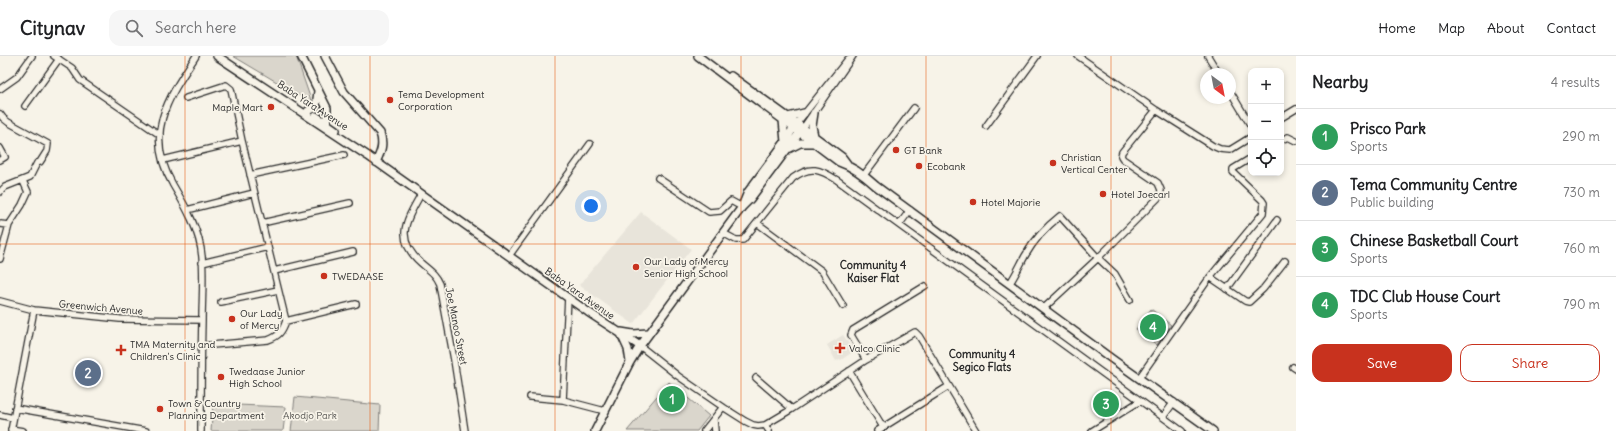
<!DOCTYPE html>
<meta charset="utf-8">
<style>
body{margin:0;font-family:Delius,sans-serif;background:#f6f6f6;color:#202124}
.controls{position:absolute;right:12px;top:12px;display:grid;overflow:hidden;border-radius:8px;box-shadow:0 2px 6px #0003}
.controls button{width:36px;height:36px;display:grid;place-items:center;padding:0;border:0;border-bottom:1px solid #e0e0e0;background:#fff;color:#202124;font:20px sans-serif}
.compass{position:absolute;left:1200px;top:12px;width:36px;height:36px;border-radius:50%;background:#fff;box-shadow:0 2px 6px #0003;rotate:148deg}
.you{position:absolute;left:591px;top:150px;width:14px;height:14px;margin:-10px;border:3px solid #fff;border-radius:50%;background:#1a73e8;box-shadow:0 0 0 6px #1a73e833}
.badge{display:grid;place-items:center;width:26px;height:26px;border-radius:50%;background:#c8321e;color:#fff;font-size:13px;font-weight:700}
.pin{position:absolute;translate:-50% -50%;border:2px solid #fff;box-shadow:0 1px 4px #0006}
.list{margin:0;padding:0;list-style:none}
h2{display:flex;justify-content:space-between;align-items:center;height:52px;margin:0;padding:0 16px;font-size:17px}
h2 small{font-size:13px;font-weight:400;color:#757577}
.list li{display:grid;grid-template-columns:26px 1fr auto;gap:12px;align-items:center;box-sizing:border-box;height:56px;padding:0 16px;border-top:1px solid #e0e0e0}
.list b{display:block;font-size:15px;white-space:nowrap}
.list p{margin:0;font-size:13px;white-space:nowrap;color:#757577}
.list em{font-size:13px;font-style:normal;color:#757577}
.actions{display:flex;gap:8px;padding:12px 16px}
.actions a{flex:1;padding:9px 0;border:1px solid #c8321e;border-radius:12px;text-align:center;font-size:14px;color:#c8321e}
.actions .main{background:#c8321e;color:#fff}
.icon{flex:none;width:22px;height:22px;fill:none;stroke:currentColor;stroke-width:2;stroke-linecap:round;stroke-linejoin:round}
.map{position:relative;flex:none;width:1296px;height:375px;overflow:hidden}
header{display:flex;align-items:center;gap:24px;box-sizing:border-box;height:56px;padding:0 20px;background:#fff;border-bottom:1px solid #e0e0e0}
header strong{font-size:19px}
nav{display:flex;gap:22px;margin-inline-start:auto;font-size:14px}
.search{width:280px;height:36px;background:#f6f6f6;display:flex;align-items:center;gap:10px;box-sizing:border-box;padding:0 14px;border-radius:12px;color:#757577;font-size:15px}
main{display:flex}
aside{flex:1;background:#fff}
.map>svg:first-child{display:block}
.built{fill:#e8e4da}
.green{fill:#dad6cc;stroke:#82807c}
.lines{fill:none;stroke-linecap:round;stroke-linejoin:round}
.minor-casing{stroke:#2b2b2b;stroke-width:8}
.major-casing{stroke:#2b2b2b;stroke-width:10}
.minor{stroke:#f7f3e8;stroke-width:5.5}
.major{stroke:#f7f3e8;stroke-width:7}
.grid{fill:none;stroke:#e8590c;stroke-width:1;stroke-opacity:0.55}
.poi-dot{fill:#c8321e;stroke:#f7f3e8;stroke-width:1.5}
.labels{text-anchor:middle;stroke-width:3.5;stroke-linejoin:round;paint-order:stroke}
.poi-label{font-size:10px;fill:#2b2b2b;stroke:#f7f3e8;text-anchor:start}
.street-label{font-size:10px;fill:#2b2b2b;stroke:#f7f3e8}
.park-label{font-size:10px;fill:#575653;stroke:#f7f3e8}
.neighbourhood-label{font-size:11px;font-weight:bold;fill:#2b2b2b;stroke:#f7f3e8}
</style>
<header>
<strong>Citynav</strong>
<div class="search"><svg class="icon" aria-label="search" viewBox="0 0 24 24"><circle cx="10" cy="10" r="6"/><path d="M15 15l6 6"/></svg>Search here</div>
<nav><a>Home</a><a>Map</a><a>About</a><a>Contact</a></nav>
</header>
<main>
<div class="map">
<svg width="1296" height="375" viewBox="0 0 1296 375">
<rect width="100%" height="100%" fill="#f7f3e8"/>
<filter id="ink" filterUnits="userSpaceOnUse"><feTurbulence type="fractalNoise" baseFrequency=".025" numOctaves="2"/><feDisplacementMap in="SourceGraphic" scale="8" xChannelSelector="R" yChannelSelector="G"/><feConvolveMatrix kernelMatrix="1 2 1 2 8 2 1 2 1" color-interpolation-filters="sRGB"/></filter>
<g filter="url(#ink)">
<!-- built -->
<path class="built" d="M641,156L691,193L633,268L579,229Z
M843,279L854,295L841,304L840,303L836,305L827,289Z"/>
<!-- green -->
<path class="green" d="M233,0H296L312,47Z
M1151,253L1171,269L1157,289L1136,273Z
M669,326L709,360L697,375H627Z
M1106,337L1116,353L1106,359L1096,342Z
M295,341L380,349L379,375H291Z
M213,348L286,351L283,375H211Z"/>
<g class="lines">
<!-- minor casing -->
<g class="minor-casing">
<path id="minor" d="M54,0L72,12L80,24L160,79
M196,0C168,42 143,78 173,129C186,151 200,175 202,201C204,222 202,244 202,265C201,302 201,338 201,375
M1078,0L1156,54L1213,90L1220,93L1230,94L1251,81
M1208,0L1219,18
M0,33L17,21L32,0
M1230,35L1251,70
M186,42L226,29L231,33L242,85L286,265C282,276 279,280 268,284L201,290
M25,50L59,3
M0,58L3,62L8,66L48,88L47,95L40,106L37,107L30,121L5,131L0,136
M1281,62L1296,53
M797,67L848,3
M986,70L1037,0
M803,72L853,0
M1281,84L1288,81L1296,85
M0,92L5,101L0,104
M163,104L242,85
M250,119L344,99
M864,119L914,52
M658,122L709,156L720,155L731,145L742,151
M421,138C406,165 394,183 421,207C429,214 436,218 440,228L454,304L465,375
M187,154L254,137
M262,167L350,147
M757,167L822,215L843,250
M0,168L9,169
M899,169L910,154
M723,177L736,184H743L793,122C810,109 820,113 837,124L1182,375
M509,200L590,88
M0,203L9,169L22,149L28,136L23,125
M202,207L268,191
M274,215L353,196
M1210,221L1245,245L1249,246L1263,233L1285,205
M1010,227C1016,218 1020,209 1025,200C1034,184 1046,171 1060,160L1098,202L1115,218L1130,244
M1227,233L1277,164
M0,245L34,254L120,263L202,264
M221,246L278,234
M1044,252L1098,202L1160,140L1161,134L1158,127L1123,103L1121,100L1122,96L1156,54
M286,265L356,248
M640,290L678,320L723,351L745,365L753,369L758,370L765,369L792,353L866,304L915,276L919,280L976,375
M866,304L851,279L853,274L925,230
M1293,311L1296,313
M849,315L883,371
M756,322L792,353
M1139,322L1210,221L1263,157L1264,147L1262,144L1233,116V113L1251,102
M530,341L563,344L568,241
M563,344L605,355
M15,352L146,375
M0,359L13,362
M1163,361L1174,346
M714,364L715,375
M765,369L769,375
M11,373L23,375
M11,375L34,254
M704,375L723,351
M877,375L949,330
M1092,375L1140,345"/>
</g>
<!-- major casing -->
<g class="major-casing">
<path id="major" d="M217,0L368,100L588,256L640,290
M301,0L327,52V70
M325,0L344,36L380,77C384,88 381,96 376,106
M698,0L839,106C854,111 865,120 876,130L1112,303L1213,375
M731,20L803,72L842,101L848,109
M308,55L316,51L318,35
M814,57L812,70L814,80
M316,60L336,74
M788,61L804,57
M783,64L785,86
M790,92L800,87H813
M743,148L748,136L785,86L795,69
M621,276L633,278L648,277
M622,280L628,293L630,306
M595,375L630,306L640,290L742,151L750,143L803,72"/>
</g>
<!-- minor -->
<use href="#minor" class="minor"/>
<!-- major -->
<use href="#major" class="major"/>
</g>
</g>
<!-- grid -->
<path class="grid" d="M185,0V375M370,0V375M555,0V375M741,0V375M926,0V375M1111,0V375M0,188H1296"/>
<!-- markers -->
<g class="poi-dot">
<circle cx="390" cy="44" r="4"/>
<circle cx="271" cy="51" r="4"/>
<circle cx="896" cy="94" r="4"/>
<circle cx="1053" cy="107" r="4"/>
<circle cx="919" cy="110" r="4"/>
<circle cx="1103" cy="138" r="4"/>
<circle cx="973" cy="146" r="4"/>
<circle cx="636" cy="211" r="4"/>
<circle cx="324" cy="220" r="4"/>
<circle cx="232" cy="263" r="4"/>
<path d="M838 286h4v4h4v4h-4v4h-4v-4h-4v-4h4z"/>
<path d="M119 288h4v4h4v4h-4v4h-4v-4h-4v-4h4z"/>
<circle cx="221" cy="321" r="4"/>
<circle cx="160" cy="353" r="4"/>
</g>
<g class="labels">
<!-- poi labels -->
<g class="poi-label">
<text x="398" y="42">Tema Development<tspan x="398" dy="12">Corporation</tspan></text>
<text x="263" y="55" text-anchor="end">Maple Mart</text>
<text x="904" y="98">GT Bank</text>
<text x="1061" y="105">Christian<tspan x="1061" dy="12">Vertical Center</tspan></text>
<text x="927" y="114">Ecobank</text>
<text x="1111" y="142">Hotel Joecarl</text>
<text x="981" y="150">Hotel Majorie</text>
<text x="644" y="209">Our Lady of Mercy<tspan x="644" dy="12">Senior High School</tspan></text>
<text x="332" y="224">TWEDAASE</text>
<text x="240" y="261">Our Lady<tspan x="240" dy="12">of Mercy</tspan></text>
<text x="130" y="292">TMA Maternity and<tspan x="130" dy="12">Children's Clinic</tspan></text>
<text x="849" y="296">Valco Clinic</text>
<text x="229" y="319">Twedaase Junior<tspan x="229" dy="12">High School</tspan></text>
<text x="168" y="351">Town &amp; Country<tspan x="168" dy="12">Planning Department</tspan></text>
</g>
<!-- street labels -->
<g class="street-label">
<text transform="translate(313 49) rotate(33)" y="4">Baba Yara Avenue</text>
<text transform="translate(580 237) rotate(35)" y="4">Baba Yara Avenue</text>
<text transform="translate(101 251) rotate(5)" y="4">Greenwich Avenue</text>
<text transform="translate(457 270) rotate(79)" y="4">Joe Manoo Street</text>
</g>
<!-- park labels -->
<g class="park-label">
<text x="310" y="363">Akodjo Park</text>
</g>
<!-- neighbourhood labels -->
<g class="neighbourhood-label">
<text x="873" y="213">Community 4<tspan x="873" dy="13">Kaiser Flat</tspan></text>
<text x="982" y="302">Community 4<tspan x="982" dy="13">Segico Flats</tspan></text>
</g>
</g>
</svg>
<div class="controls">
<button>+</button>
<button>−</button>
<button><svg class="icon" aria-label="locate" viewBox="0 0 24 24"><circle cx="12" cy="12" r="6"/><path d="M12 2v4M12 18v4M2 12h4M18 12h4"/></svg></button>
</div>
<svg class="compass" viewBox="-18 -18 36 36"><path d="M0-13l5 13h-10z" fill="#e53935"/><path d="M0 13l5-13h-10z" fill="#757577"/></svg>
<div class="you"></div>
<div class="pin badge" style="left:672px;top:343px;background:#2e9e5b">1</div>
<div class="pin badge" style="left:88px;top:317px;background:#5c6f8a">2</div>
<div class="pin badge" style="left:1106px;top:348px;background:#2e9e5b">3</div>
<div class="pin badge" style="left:1153px;top:271px;background:#2e9e5b">4</div>
</div>
<aside>
<h2>Nearby<small>4 results</small></h2>
<ul class="list">
<li><span class="badge" style="background:#2e9e5b">1</span><div><b>Prisco Park</b><p>Sports</p></div><em>290 m</em></li>
<li><span class="badge" style="background:#5c6f8a">2</span><div><b>Tema Community Centre</b><p>Public building</p></div><em>730 m</em></li>
<li><span class="badge" style="background:#2e9e5b">3</span><div><b>Chinese Basketball Court</b><p>Sports</p></div><em>760 m</em></li>
<li><span class="badge" style="background:#2e9e5b">4</span><div><b>TDC Club House Court</b><p>Sports</p></div><em>790 m</em></li>
</ul>
<div class="actions"><a class="main">Save</a><a>Share</a></div>
</aside>
</main>
